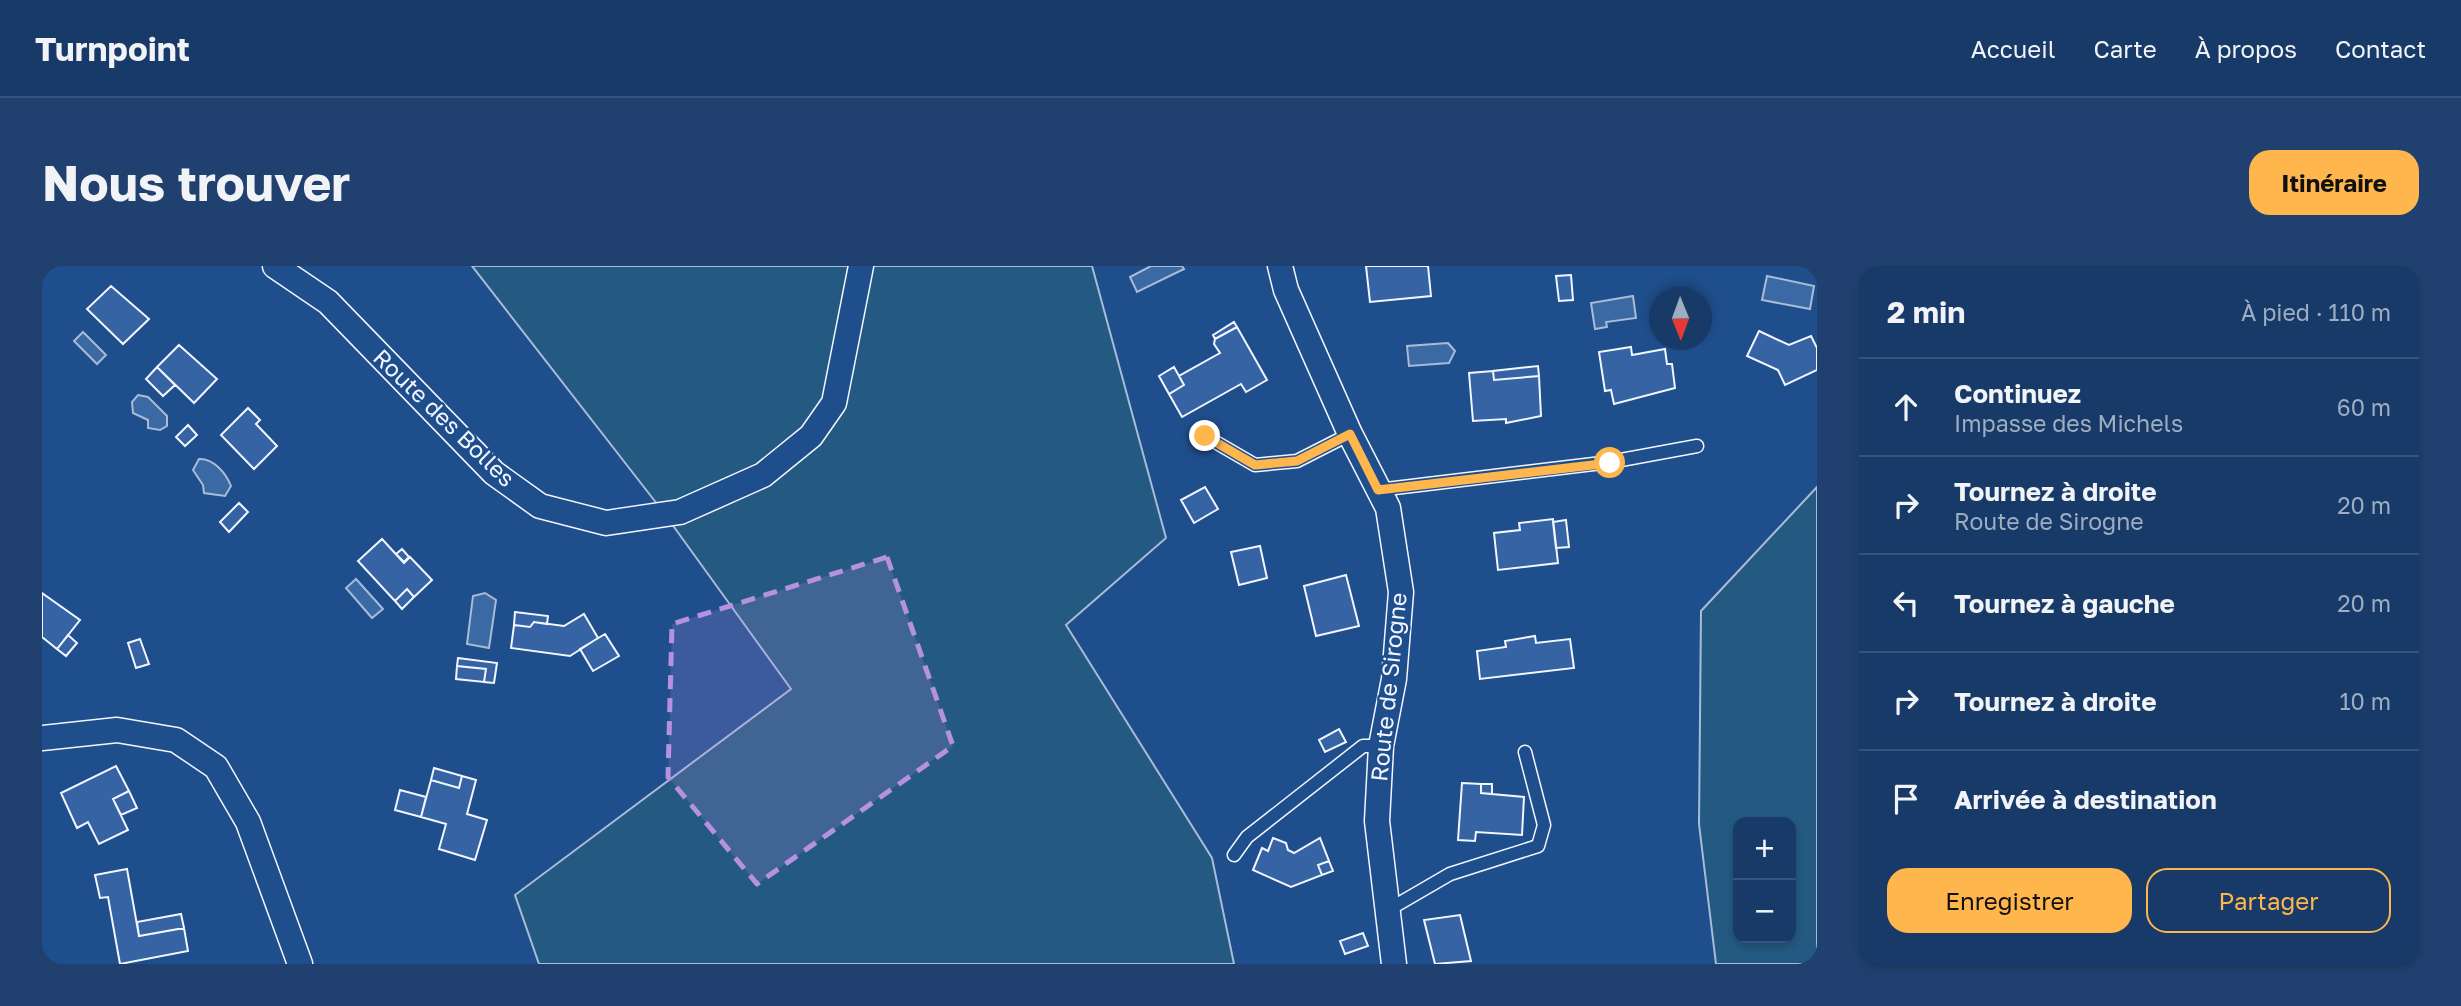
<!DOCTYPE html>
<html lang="fr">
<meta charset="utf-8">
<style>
body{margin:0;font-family:"Golos Text",sans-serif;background:#20416f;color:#f1f3f6}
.controls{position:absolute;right:21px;bottom:21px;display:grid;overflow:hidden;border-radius:14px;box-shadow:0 4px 10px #0003}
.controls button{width:63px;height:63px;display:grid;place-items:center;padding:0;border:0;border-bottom:2px solid #36547d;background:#173a69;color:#f1f3f6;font:35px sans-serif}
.compass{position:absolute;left:1607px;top:21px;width:63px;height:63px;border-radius:50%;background:#173a69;box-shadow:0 4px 10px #0003;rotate:179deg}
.stop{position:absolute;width:21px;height:21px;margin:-16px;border:5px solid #ffb74d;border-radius:50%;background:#fff}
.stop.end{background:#ffb74d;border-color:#fff;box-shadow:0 2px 7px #0008}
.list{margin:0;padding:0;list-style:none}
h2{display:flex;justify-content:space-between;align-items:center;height:91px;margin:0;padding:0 28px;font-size:30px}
h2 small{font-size:23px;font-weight:400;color:#9eadc0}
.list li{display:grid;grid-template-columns:46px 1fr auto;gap:21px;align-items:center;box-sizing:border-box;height:98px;padding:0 28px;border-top:2px solid #36547d}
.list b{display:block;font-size:26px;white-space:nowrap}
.list p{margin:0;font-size:23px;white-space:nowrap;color:#9eadc0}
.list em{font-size:23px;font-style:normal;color:#9eadc0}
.actions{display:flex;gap:14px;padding:21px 28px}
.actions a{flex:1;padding:16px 0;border:2px solid #ffb74d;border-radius:21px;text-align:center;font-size:24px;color:#ffb74d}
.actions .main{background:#ffb74d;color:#111}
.icon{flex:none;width:38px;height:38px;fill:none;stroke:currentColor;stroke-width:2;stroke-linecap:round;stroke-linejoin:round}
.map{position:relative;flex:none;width:1775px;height:698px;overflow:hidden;border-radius:21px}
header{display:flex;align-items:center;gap:42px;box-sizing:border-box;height:98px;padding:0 35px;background:#173a69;border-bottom:2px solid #36547d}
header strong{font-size:33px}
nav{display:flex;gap:38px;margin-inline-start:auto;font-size:24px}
.intro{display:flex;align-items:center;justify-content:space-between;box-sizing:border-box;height:168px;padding:0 42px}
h1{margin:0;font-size:49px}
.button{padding:18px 32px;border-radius:21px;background:#ffb74d;color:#111;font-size:24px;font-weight:700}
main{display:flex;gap:42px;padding:0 42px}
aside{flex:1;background:#173a69;border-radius:21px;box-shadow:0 4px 10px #0003}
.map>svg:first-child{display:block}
.green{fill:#245a82;stroke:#a8bbd7;stroke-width:2;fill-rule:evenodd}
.water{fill:#3b69a3;stroke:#a8bbd7;stroke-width:2}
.building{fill:#3563a3;stroke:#f2f6ff;stroke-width:2}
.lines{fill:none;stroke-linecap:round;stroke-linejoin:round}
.service-casing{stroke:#f2f6ff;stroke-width:15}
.minor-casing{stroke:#f2f6ff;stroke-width:27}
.service{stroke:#1f4e8c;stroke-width:12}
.minor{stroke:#1f4e8c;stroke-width:24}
.route{stroke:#ffb74d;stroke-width:9}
.marked{fill:#b691df;fill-opacity:0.2;stroke:#b691df;stroke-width:5;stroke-dasharray:14 9;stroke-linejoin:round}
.labels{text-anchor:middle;stroke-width:5;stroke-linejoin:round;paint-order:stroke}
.street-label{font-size:23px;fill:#f2f6ff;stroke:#1f4e8c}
</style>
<header>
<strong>Turnpoint</strong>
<nav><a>Accueil</a><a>Carte</a><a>À propos</a><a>Contact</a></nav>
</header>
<div class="intro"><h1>Nous trouver</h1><a class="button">Itinéraire</a></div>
<main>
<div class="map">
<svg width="1775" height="698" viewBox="0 0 1775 698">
<rect width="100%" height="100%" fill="#1f4e8c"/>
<!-- green -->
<path class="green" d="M430,0H1050L1124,272L1024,359L1170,592L1192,698H497L473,629L749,423L619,243Z
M1775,221V698H1674L1657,558L1659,345ZM1696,556H1749V672H1696Z"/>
<!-- water -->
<path class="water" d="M1109,0H1140L1142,3L1095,26L1088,11Z
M1725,10L1772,20L1768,43L1720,34Z
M1591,30L1594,52L1564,56L1565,61L1553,63L1549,37Z
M41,66L64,89L55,98L32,75Z
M1406,77L1413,85L1407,97L1367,100L1365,80Z
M96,129L106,131L125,150V160L118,164L106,162V154L91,147L90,136Z
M157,193C171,192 184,207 189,220L183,230L162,227L161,219L151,204Z
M314,313L341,343L330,352L304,322Z
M443,327L454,334L447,382L425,378L431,330Z"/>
<!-- building -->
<path class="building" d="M1324,0H1386L1389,30L1328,36Z
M1529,9L1531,34L1517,35L1514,10Z
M69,20L107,53L81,78L45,43Z
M1192,56L1195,61L1173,73L1171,69Z
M1195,61L1225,114L1204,126L1199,118L1140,151L1127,128L1142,119L1137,110L1178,87L1172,78L1173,73Z
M1717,65L1747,79L1769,70L1775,82V104L1743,119L1736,104L1705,90Z
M137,79L175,113L152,137L115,101Z
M1589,81L1590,89L1623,83L1625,98H1630L1633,122L1572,138L1569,124L1563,125L1557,86Z
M1496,100L1497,110L1452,114L1451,105Z
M115,101L133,119L121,130L104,113Z
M1132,101L1142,119L1127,128L1117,110Z
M1451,105L1452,114L1497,110L1499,150L1464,157V153L1431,155L1427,107Z
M206,142L218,154L214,158L235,180L212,203L179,169Z
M146,159L155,169L143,180L134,171Z
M1163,221L1176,243L1152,257L1139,234Z
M197,237L206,246L187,266L178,256Z
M1511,253L1516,297L1456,304L1452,267L1478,264L1477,257Z
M1524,254L1527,281L1514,282L1511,256Z
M340,273L362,297L368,291L390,314L372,331L365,323L353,335L316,295Z
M1218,280L1225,312L1197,319L1189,286Z
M360,283L367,291L362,296L354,288Z
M1304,309L1317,360L1274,370L1262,320Z
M365,323L372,331L360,343L353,335Z
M0,327L38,354L15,383L0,371Z
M473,346L506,350L505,358L492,356L488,361L472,359Z
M542,348L556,372L528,390L469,382L472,359L488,361L492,356L522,360Z
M563,368L577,390L551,405L538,383Z
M26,369L35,377L24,390L15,383Z
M1493,370L1494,377L1528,373L1532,402L1438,413L1435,385L1464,381L1463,375Z
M98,373L107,398L94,402L86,377Z
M416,392L455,397L452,417L442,416L444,403L415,400Z
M415,400L444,403L442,416L414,413Z
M1297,463L1304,476L1283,486L1277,474Z
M74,500L87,525L71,533L86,564L57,578L46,556L35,562L19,527Z
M392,502L420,510L417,522L389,514Z
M420,510L434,514L425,548L445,554L433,594L397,583L404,558L379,551L389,514L417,522Z
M1420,517L1439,518V527L1482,531L1480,569L1434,566L1433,575L1416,574Z
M1439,518H1450V528L1439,527Z
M358,524L384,531L379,551L353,544Z
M87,525L95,542L79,549L71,533Z
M1231,572L1244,577L1246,584L1252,587L1278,572L1287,595L1276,599L1280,609L1249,621L1211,604L1220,582L1226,585Z
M1287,595L1291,605L1280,609L1276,599Z
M85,603L97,670L142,662L146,685L78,698L66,631L58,632L53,609Z
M139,648L142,662L97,670L95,656Z
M1418,649L1429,695L1393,698L1382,654Z
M1321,667L1326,680L1303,688L1298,675Z"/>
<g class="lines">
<!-- service casing -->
<g class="service-casing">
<path id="service" d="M1163,170L1213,199L1255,195L1308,168
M1336,224L1568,196L1655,180
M1192,589L1205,571L1321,480H1339
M1346,644L1408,608L1496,580L1502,559L1483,486"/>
</g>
<!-- minor casing -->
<g class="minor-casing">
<path id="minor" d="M233,0L286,36L452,207L498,240L564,257L638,246L721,209L769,170L792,137L819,0
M1238,0L1244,24L1308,168L1346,242L1359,326L1352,413L1339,480L1335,555L1352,698
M0,472L75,464L134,474L174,501L206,556L258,698"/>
</g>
<!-- service -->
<use href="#service" class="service"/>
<!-- minor -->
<use href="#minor" class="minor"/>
</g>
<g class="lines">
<!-- route -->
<path class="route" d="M1163,170L1213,199L1255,195L1308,168L1336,224L1568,197"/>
</g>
<!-- marked area -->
<path class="marked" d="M845,291L911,480L715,618L626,511L630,358Z"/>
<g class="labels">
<!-- street labels -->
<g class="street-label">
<text transform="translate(402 152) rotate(44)" y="8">Route des Bolles</text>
<text transform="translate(1347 421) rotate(-84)" y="8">Route de Sirogne</text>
</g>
</g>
</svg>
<div class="controls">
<button>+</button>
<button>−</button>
</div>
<svg class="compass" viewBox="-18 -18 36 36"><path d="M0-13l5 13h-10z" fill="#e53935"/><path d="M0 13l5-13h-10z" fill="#9eadc0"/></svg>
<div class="stop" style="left:1568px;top:197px"></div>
<div class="stop end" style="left:1163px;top:170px"></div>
</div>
<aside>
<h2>2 min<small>À pied · 110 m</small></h2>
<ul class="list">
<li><svg class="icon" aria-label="ahead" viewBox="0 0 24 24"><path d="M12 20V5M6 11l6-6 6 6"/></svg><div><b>Continuez</b><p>Impasse des Michels</p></div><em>60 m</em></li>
<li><svg class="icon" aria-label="right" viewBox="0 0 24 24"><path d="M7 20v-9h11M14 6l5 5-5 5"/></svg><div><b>Tournez à droite</b><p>Route de Sirogne</p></div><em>20 m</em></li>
<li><svg class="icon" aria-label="left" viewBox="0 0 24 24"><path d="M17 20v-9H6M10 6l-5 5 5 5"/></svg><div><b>Tournez à gauche</b></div><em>20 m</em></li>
<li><svg class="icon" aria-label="right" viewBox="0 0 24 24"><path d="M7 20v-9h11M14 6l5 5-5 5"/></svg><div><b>Tournez à droite</b></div><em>10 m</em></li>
<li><svg class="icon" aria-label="arrive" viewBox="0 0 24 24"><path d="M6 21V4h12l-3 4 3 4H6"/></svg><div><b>Arrivée à destination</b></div></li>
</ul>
<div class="actions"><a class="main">Enregistrer</a><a>Partager</a></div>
</aside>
</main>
